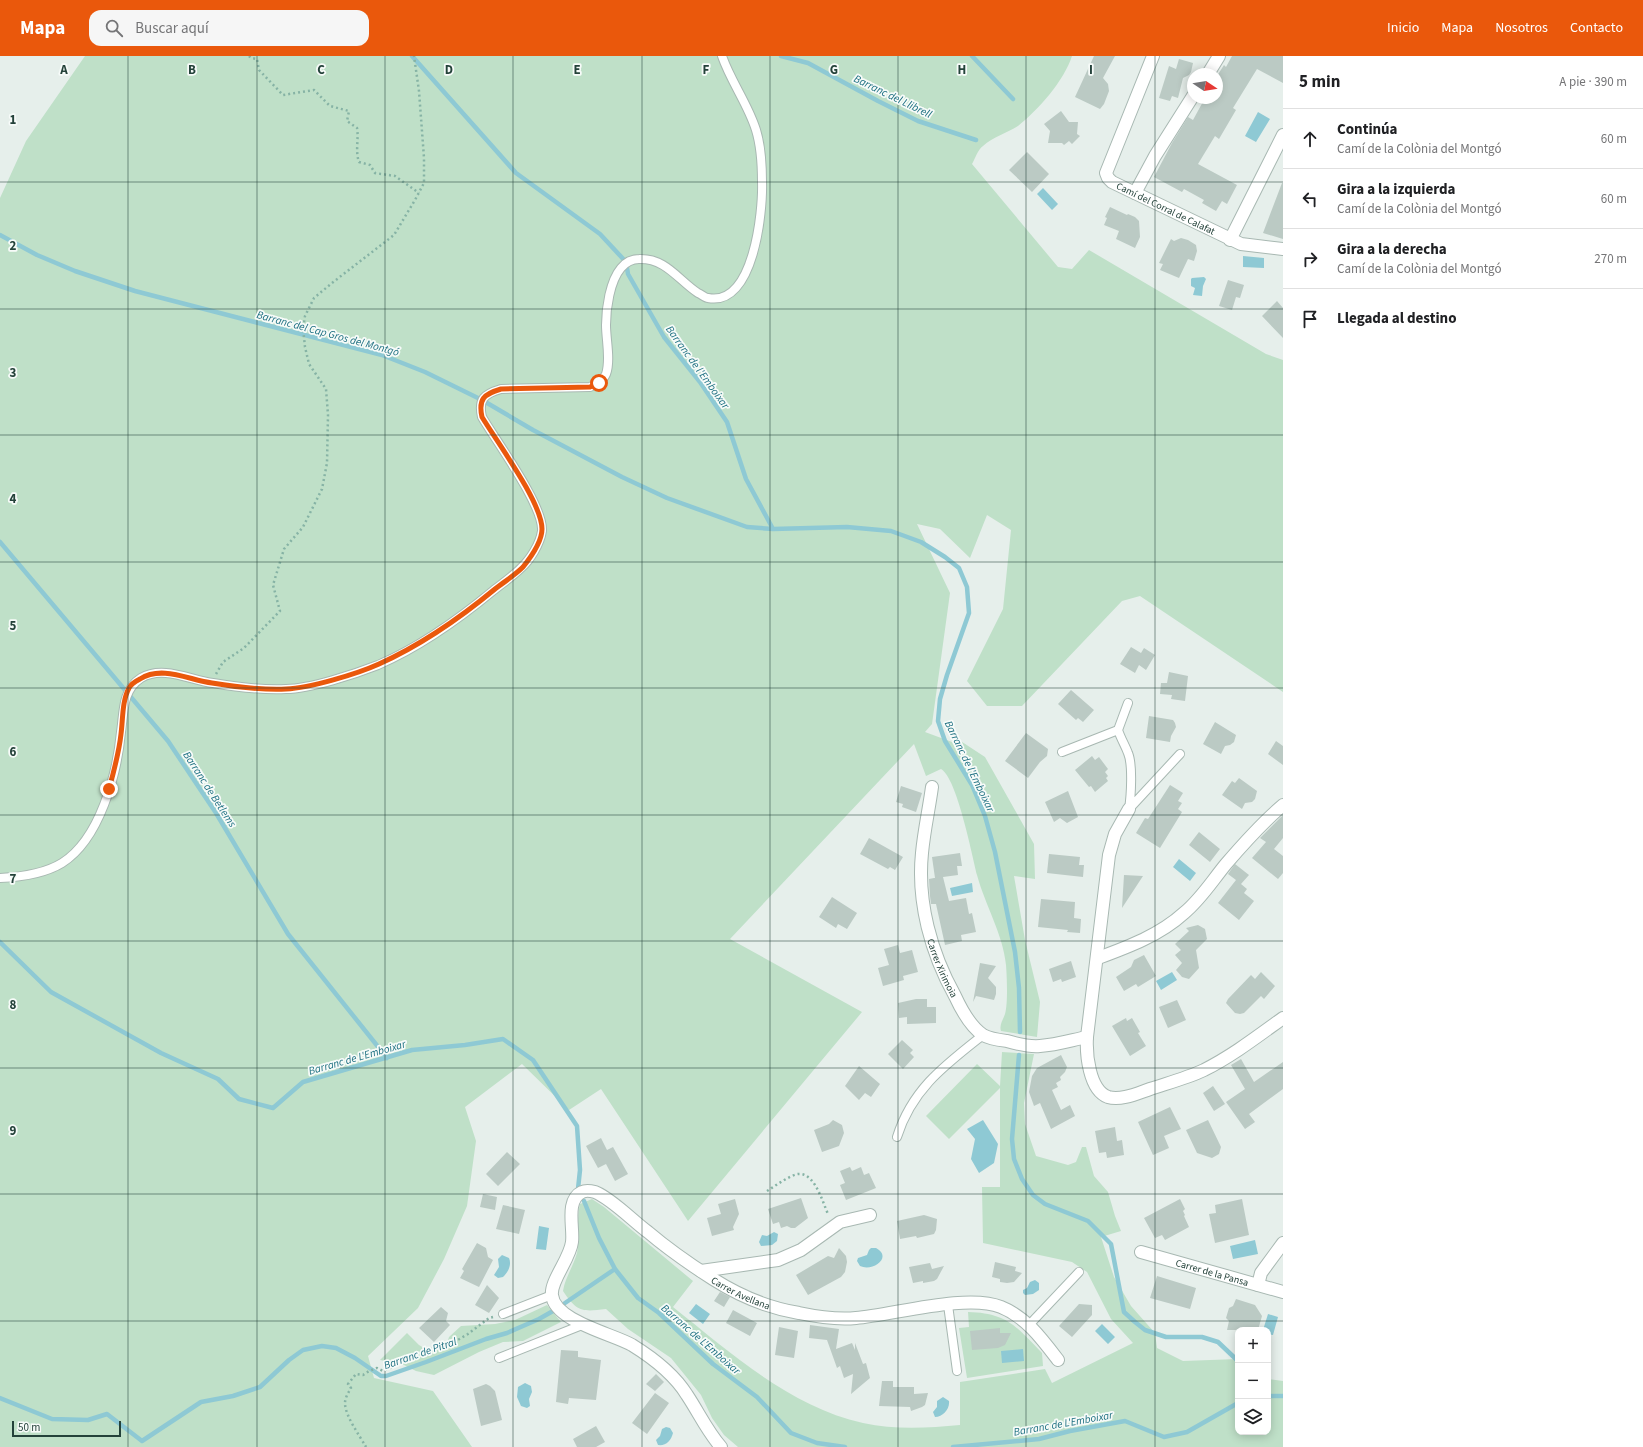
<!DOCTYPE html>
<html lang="es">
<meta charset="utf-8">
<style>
body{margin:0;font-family:"Source Sans 3",sans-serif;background:#f6f6f6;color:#202124}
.controls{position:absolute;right:12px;bottom:12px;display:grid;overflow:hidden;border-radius:8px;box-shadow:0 2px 10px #0003}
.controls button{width:36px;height:36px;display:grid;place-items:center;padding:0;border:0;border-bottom:1px solid #e0e0e0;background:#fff;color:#202124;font:20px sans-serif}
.compass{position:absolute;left:1187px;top:12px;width:36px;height:36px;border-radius:50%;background:#fff;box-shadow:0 2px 10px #0003;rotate:102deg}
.scale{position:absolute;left:12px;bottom:10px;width:109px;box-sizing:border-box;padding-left:4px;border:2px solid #24423a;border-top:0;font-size:11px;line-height:14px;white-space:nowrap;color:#24423a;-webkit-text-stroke:3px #f7fbf9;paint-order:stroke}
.stop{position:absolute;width:12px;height:12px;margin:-9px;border:3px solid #ea580c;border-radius:50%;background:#fff}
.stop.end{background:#ea580c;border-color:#fff;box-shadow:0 1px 4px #0008}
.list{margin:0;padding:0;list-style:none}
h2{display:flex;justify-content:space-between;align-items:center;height:52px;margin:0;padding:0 16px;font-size:17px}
h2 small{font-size:13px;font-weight:400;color:#757577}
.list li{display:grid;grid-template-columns:26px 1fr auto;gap:12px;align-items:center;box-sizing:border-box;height:60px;padding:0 16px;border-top:1px solid #e0e0e0}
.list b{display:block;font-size:15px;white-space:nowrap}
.list p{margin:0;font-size:13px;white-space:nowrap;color:#757577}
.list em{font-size:13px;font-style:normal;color:#757577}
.icon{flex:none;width:22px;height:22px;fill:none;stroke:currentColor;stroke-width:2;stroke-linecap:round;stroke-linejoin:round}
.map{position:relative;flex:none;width:1283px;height:1391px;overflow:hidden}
header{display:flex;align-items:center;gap:24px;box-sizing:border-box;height:56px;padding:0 20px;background:#ea580c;color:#fff}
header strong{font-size:19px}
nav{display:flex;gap:22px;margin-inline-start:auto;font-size:14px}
.search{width:280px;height:36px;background:#f6f6f6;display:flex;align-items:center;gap:10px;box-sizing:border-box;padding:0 14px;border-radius:12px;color:#757577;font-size:15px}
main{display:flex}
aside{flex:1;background:#fff}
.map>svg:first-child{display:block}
.green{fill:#bfe0c8}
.water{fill:#8ec9d4}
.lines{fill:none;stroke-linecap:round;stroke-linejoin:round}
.stream{stroke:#8ec9d4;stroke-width:4.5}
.building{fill:#bbcac4}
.service-casing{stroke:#a8b8b2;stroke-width:10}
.minor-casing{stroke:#a8b8b2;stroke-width:14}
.path{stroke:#86b3a5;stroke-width:2.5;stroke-dasharray:2 3;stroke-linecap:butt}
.service{stroke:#fff;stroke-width:8}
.minor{stroke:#fff;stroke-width:12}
.route{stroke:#ea580c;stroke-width:5}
.grid{fill:none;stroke:#24423a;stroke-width:1;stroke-opacity:0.55}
.labels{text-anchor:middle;stroke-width:3.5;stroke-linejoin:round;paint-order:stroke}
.street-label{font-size:10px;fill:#24423a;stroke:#f7fbf9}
.water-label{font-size:11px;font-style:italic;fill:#1c6f80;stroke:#f7fbf9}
.grid-label{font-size:13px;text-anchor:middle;font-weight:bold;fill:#24423a;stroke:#f7fbf9;stroke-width:3.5;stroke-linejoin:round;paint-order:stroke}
</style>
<header>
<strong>Mapa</strong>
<div class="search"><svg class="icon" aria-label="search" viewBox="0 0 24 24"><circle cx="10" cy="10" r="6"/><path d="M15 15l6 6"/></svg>Buscar aquí</div>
<nav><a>Inicio</a><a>Mapa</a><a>Nosotros</a><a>Contacto</a></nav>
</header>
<main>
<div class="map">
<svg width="1283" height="1391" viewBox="0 0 1283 1391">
<rect width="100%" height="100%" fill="#e6efeb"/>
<!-- green -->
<path class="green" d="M85,0H1072C1064,25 1038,54 1018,70C1007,77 993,81 983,90C978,93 975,103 972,108L1058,211L1072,213L1089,194L1266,298L1283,304V636L1140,540L1122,545L1022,650H987L967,625L1003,553L1011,474L987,459L970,502L940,473L917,468L950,537L932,668L925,676L952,686L956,682L985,701L1034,788L1035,823L1014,820L1025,884L1040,946L1037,981L1001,975C999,969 1003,964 1005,958C1008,948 1007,921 1006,909C1003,878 985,849 977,819C972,799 957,722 941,713L926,720L914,688L730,883L862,956L688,1165L601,1033L569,1054L522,1008L465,1051L476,1085L467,1150L444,1203L418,1252L368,1300L374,1322L433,1335L472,1391H0V142L26,85Z
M1002,996L1034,998L1024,1047L1025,1068L1036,1100L1068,1109L1076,1106L1082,1091H1086L1094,1120L1108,1136L1115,1160L1121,1175L1101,1181L1114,1221L1131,1250L1155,1277L1157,1292L1183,1305L1238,1303V1376H1268V1323L1283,1325V1391H738L724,1379L712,1362L701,1339L671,1302L628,1273L606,1253C582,1256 577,1256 563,1235C565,1222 573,1211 577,1197C580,1181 576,1164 580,1148L592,1143L604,1151L693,1225L673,1251C731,1297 789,1350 863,1367C895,1374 928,1372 960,1369V1326L1045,1313L1052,1327L1133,1287L1111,1263L1087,1216L1072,1206L983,1187L982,1131H1000V1032L949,1083L926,1060L977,1008L1000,1030Z
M547,1249L561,1266L523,1285L503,1286L479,1296L434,1319L416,1315L404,1309L380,1304L407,1277L419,1289L429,1295L446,1291L449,1281L461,1270L495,1268L515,1264Z
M968,1256C1007,1257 1016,1270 1042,1297L1043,1310L967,1322L959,1272L969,1271Z"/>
<!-- water -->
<path class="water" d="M1258,56L1270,63L1256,86L1245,80Z
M1043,132L1058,148L1052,154L1037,138Z
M1243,200L1264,202V212L1243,211Z
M1204,221L1206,223L1203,230L1202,240L1193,239L1195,232L1191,230V223L1192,222Z
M1179,803L1196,817L1190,825L1173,811Z
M972,827L973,836L952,840L950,832Z
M1172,916L1177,924L1161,934L1156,925Z
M983,1064L998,1088L994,1107L979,1117L971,1103L975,1083L967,1073Z
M539,1170L549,1172L546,1194L536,1193Z
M774,1176L778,1178L777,1185L772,1189L761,1190L759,1186L762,1179L767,1180Z
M1255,1184L1258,1198L1233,1203L1230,1190Z
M871,1192H876C893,1201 873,1216 860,1210L857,1205L858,1202L867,1199L869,1194Z
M502,1199L509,1202C512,1209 508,1216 503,1221L498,1222L494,1219L499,1211L498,1203Z
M1035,1224L1039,1227V1234L1033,1238L1025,1239L1023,1237V1234L1027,1232L1030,1226Z
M696,1248L710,1258L703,1268L689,1257Z
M1268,1258L1278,1261L1273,1279L1268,1278V1274H1263Z
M1102,1268L1115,1281L1108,1288L1095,1275Z
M1023,1293L1024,1305L1002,1307L1001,1295Z
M525,1327L531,1330L532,1336L529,1343L530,1350L527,1352L521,1350L517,1341L518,1331Z
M943,1341L949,1345C950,1353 943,1361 935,1361L933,1356L937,1351V1345Z
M666,1371L670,1372L673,1377C671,1385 666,1390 658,1389L656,1384L660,1380L662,1373Z"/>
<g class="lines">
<!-- stream -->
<path class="stream" d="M412,0L516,117L600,178L626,206L628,218L664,281L700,326L727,366L746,423L773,473L847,471L891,475L921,486L945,501L959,512L967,531L969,557L947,619L940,643L938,665L945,685L972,729L985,760L995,796L1015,896L1019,932L1020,976
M781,0L808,7L878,45L918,65L976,84
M972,0L1013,43
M0,179L37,199L75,215L135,235L382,299L425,316L482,344L533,374L622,421L667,442L747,471L773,473
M0,486L168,685L216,757L288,878L387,1002
M0,886L51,936L161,997L218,1023L239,1043L273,1052L303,1026L412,994L465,989L503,983L533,1004L577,1070L580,1114L578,1133
M1019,999L1012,1083L1014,1103L1022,1123L1033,1139L1045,1148L1088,1165L1111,1188L1124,1256L1135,1266L1145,1274L1166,1281H1202L1218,1286L1238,1305
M584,1145L599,1182L615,1213L638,1242L659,1257L713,1308L757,1341L791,1377L817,1387L845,1391
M565,1247L615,1213
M1268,1340H1283
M0,1342L52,1363L88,1364L107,1358L142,1385L201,1346L233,1340L260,1331L289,1304L303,1294L322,1290L336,1292L355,1302L381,1320H386L426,1306L486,1283L507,1277L539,1263L553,1255
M953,1391L1039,1383L1070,1375L1125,1365L1164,1381L1187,1376L1238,1347"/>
</g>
<!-- building -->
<path class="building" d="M1094,0H1115L1103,22L1108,28L1109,35L1104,48L1100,53L1075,41Z
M1232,0H1283V27L1257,13L1233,52L1236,54L1219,83L1215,80L1198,108L1237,129L1227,148L1222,145L1216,155L1202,147L1204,144L1184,133L1182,136L1154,121L1172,87L1188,61L1193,64L1205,42H1217V20L1224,9L1226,11Z
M1179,3L1193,7L1191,16L1189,19L1183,22L1178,42L1172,40L1170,45L1159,42L1169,10L1176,13Z
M1061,55L1069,66H1078L1077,78L1080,80L1072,88L1069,85L1064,89L1062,87H1048L1050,75L1044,68Z
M1027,96L1049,118L1032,136L1009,114Z
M1282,127H1283V183L1263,177Z
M1110,151L1127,159L1128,158L1135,161L1139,165L1140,181L1135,192L1116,183L1119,175L1104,169L1107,162L1105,161Z
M1181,182L1188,184L1196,189L1197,195L1194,205L1188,203L1179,222L1160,214L1163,208L1159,207L1171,183L1174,185Z
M1228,224L1244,229L1240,242L1236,241L1232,254L1219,250Z
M1277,245L1283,252V282L1262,260Z
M1131,591L1141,597L1144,592L1155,599L1146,614L1139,609L1135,617L1120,608Z
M1169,616L1188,620L1185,645L1171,643L1172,639L1160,638L1161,627H1167Z
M1071,634L1094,654L1083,666L1078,662L1076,664L1058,648Z
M1149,660L1173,664L1175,667L1176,671L1171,680L1170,686L1146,682Z
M1215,666L1236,679L1234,686L1230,689L1225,690L1221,698L1203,688Z
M1026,677L1048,693L1047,700L1040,706L1028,722L1005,705Z
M1276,685L1283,690V709L1268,698Z
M1092,700L1095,704L1099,701L1108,713L1105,716L1108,720L1106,722L1108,725L1095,736L1091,730L1089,731L1075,714Z
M1239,722L1257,735L1255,743L1252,746L1245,747L1242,753L1222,739L1232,725L1235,727Z
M1170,729L1183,737L1178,745L1182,747L1178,753L1182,756L1160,792L1136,777L1145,762L1148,763Z
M901,730L922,737L916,756L902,751L903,748L896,746Z
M1068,735L1078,761L1067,767L1060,762L1054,766L1045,746Z
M1283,759V782L1274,793L1283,800V817L1278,823L1252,802L1266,786L1260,782Z
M1199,776L1220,793L1210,806L1189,789Z
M869,782L903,801L895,814L890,811L888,813L860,798Z
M960,797L962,810H957L958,819L943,821L949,845L966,842L969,858L972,857L976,876L961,879L962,885L945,889L936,848H931L930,840L929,823L939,821L935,822L932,801Z
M1049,798L1080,801L1079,809H1084L1083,821L1047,817Z
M1235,808L1249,819L1241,828L1247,833L1244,837L1254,845L1239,864L1218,847L1236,824L1228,818Z
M1124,819L1143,820L1122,852Z
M832,841L857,857L847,873L838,868L836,872L819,861Z
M1041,843L1075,846L1074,862L1081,863L1080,877L1067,876L1068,874L1038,871Z
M1198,869L1205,873L1207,883L1196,894L1199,912L1189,923L1182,921L1176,914L1182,907L1175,899L1181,894L1175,888L1189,875L1186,872Z
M898,889L900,897L912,894L918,916L903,920L904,924L883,930L878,912L889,909L884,893Z
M1144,899L1156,920L1138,931L1136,928L1124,935L1116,921L1131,911L1134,904Z
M1071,905L1076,921L1062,926L1061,923L1053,926L1049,913Z
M980,907L996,910L988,922L996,931V938L994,944L976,940L973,946Z
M1261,916L1275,930L1264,943L1261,940L1244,957L1240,958L1235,957L1226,947L1228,943L1251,919L1255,923Z
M916,943H927V951H936V967L907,968V961L899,962L898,947Z
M1177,944L1186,964L1168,972L1159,951Z
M1126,962L1127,965L1132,962L1140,976L1138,977L1146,990L1130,1000L1112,970Z
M902,984L913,994L910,997L914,1001L903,1013L888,998Z
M1061,999L1067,1011L1065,1016L1060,1021L1061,1024L1056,1027L1058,1031L1052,1034L1061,1054L1070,1049L1075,1060L1051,1073L1040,1047L1034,1050L1029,1036L1032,1020L1037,1012Z
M1241,1003L1254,1026L1283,1006V1033L1249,1058L1255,1066L1245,1073L1226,1046L1245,1033L1231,1009Z
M859,1010L880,1028L871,1041L865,1037L859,1044L845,1030Z
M1213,1030L1225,1048L1214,1055L1203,1037Z
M1170,1051L1181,1073L1164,1080L1169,1092L1153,1099L1138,1066Z
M833,1064L842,1069L844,1077L839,1090L822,1096L814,1074L829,1068Z
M1208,1064L1221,1091L1219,1098L1212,1102L1197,1097L1186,1074Z
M1115,1071L1117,1085L1122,1084L1124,1099L1107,1102L1106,1096L1099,1097L1095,1075Z
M601,1082L607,1094L613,1091L628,1118L615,1125L606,1108L598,1112L586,1090Z
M507,1096L520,1108L498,1130L486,1118Z
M850,1111L852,1115L861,1111L864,1119L869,1117L876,1132L846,1144L840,1129L845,1127L840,1115Z
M483,1138L497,1141L495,1154L480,1151Z
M801,1142L808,1162L795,1172H791L787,1170L781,1172L779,1166L773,1168L768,1153Z
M735,1143L739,1158L733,1171L734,1174L712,1180L707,1162L721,1158L718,1148Z
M1180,1143L1185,1153L1183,1155L1185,1159L1184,1160L1189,1171L1165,1184L1162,1179L1155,1182L1144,1162Z
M1242,1143L1249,1179L1215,1187L1209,1158L1216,1157L1215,1149Z
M503,1149L525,1154L519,1178L496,1173Z
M924,1159L937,1163L936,1174L934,1178L917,1182L916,1180L900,1183L897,1165Z
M477,1187L486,1192L488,1201L493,1204L479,1231L460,1222L464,1215L462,1213Z
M839,1192L846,1200L847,1206L845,1216L841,1221L808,1239L796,1219L828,1200L834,1202Z
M995,1206L1016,1211L1015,1215L1022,1217L1014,1226L1007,1227L1000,1226V1223L992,1221Z
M930,1207L932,1213L944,1210L937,1223L934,1225L923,1227V1225L913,1227L909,1211Z
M1157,1220L1196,1232L1190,1253L1150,1242Z
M487,1229L499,1242L489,1257L475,1249Z
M720,1236L730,1241L724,1251L714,1245Z
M1236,1243L1255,1249L1262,1260L1258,1274H1227L1229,1265L1226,1262L1229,1252L1233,1250Z
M1079,1248L1092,1249V1259L1072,1281L1059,1270Z
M441,1251L448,1257L446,1265L450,1269L434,1286L419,1272Z
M733,1254L757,1267L750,1280L726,1267Z
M810,1269L839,1273L836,1293L852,1287L855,1294V1287L863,1308L866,1307L870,1322L851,1338L853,1318L844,1322L840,1310L837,1312L827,1284L809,1282Z
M779,1271L798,1275L794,1302L775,1299Z
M1000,1272V1277H1011L1005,1289L998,1292L972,1294L970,1275Z
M561,1294L578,1295V1301L601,1304L596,1344L569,1342L568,1348L556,1346Z
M656,1318L664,1326L655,1335L646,1328Z
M882,1325H893V1331H914V1338L928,1337L925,1349L922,1351L911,1355L910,1351L879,1350Z
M486,1328L490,1330L495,1335L502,1364L481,1370L473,1333Z
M655,1337L669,1347L647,1378L632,1367Z
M596,1370L605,1386L596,1391H577L573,1383Z"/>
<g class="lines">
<!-- service casing -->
<g class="service-casing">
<path id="service" d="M1118,674C1121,683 1125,689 1128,697C1133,709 1131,740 1129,753
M1062,696L1118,674L1128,647
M1129,753L1180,698
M0,822C21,821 44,818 62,807C100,783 117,718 121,676C124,656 122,634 141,622C163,609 190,624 213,627C236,631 262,634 286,633C310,633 355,618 378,609C420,591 459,563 494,534C503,527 513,520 521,512C530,504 540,488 542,475C544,450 496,385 482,361C478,343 484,338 501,333L590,331C597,328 603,325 606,318C611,304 606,284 606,269C606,252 610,225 621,212C626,206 632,203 639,203C666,202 678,224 698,237C701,238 705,242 708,242C754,251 763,155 762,126C762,109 761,90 756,74C748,48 731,26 722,0
M897,1081C912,1033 945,1009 983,979
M948,1249L957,1315
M503,1258L552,1239
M1029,1269L1079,1216
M499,1302L582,1269"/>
</g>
<!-- minor casing -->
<g class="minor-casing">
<g id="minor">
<path id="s1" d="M1153,0L1106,117L1108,122L1112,126L1241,188L1283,193"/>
<path d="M1208,18L1219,0"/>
<path d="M1135,137L1155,100L1193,40"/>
<path d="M1230,184L1283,79"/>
<path id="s2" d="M932,731C929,753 924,775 922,797C917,846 931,897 955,940C961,953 971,971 983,979C990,983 999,984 1007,985C1017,988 1028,991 1040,990C1056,989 1072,984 1087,981"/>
<path d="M1129,753L1115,778L1109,799L1087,981C1086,998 1089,1034 1108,1041C1121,1045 1138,1037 1150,1033C1168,1027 1187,1022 1204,1014C1232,1000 1258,980 1283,962"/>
<path d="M1098,902C1128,891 1160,879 1184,857C1201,843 1212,825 1226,808C1244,787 1262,767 1283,749"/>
<path id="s3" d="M1141,1196L1283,1236"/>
<path d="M701,1215L778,1204L801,1194L840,1166L870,1159"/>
<path d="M1258,1229L1261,1217L1283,1187"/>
<path id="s4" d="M721,1391C707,1375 699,1357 687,1339C674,1318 653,1302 632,1289C613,1278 554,1265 552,1239C550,1225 570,1203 572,1186C574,1172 565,1144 582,1136C586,1134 591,1135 595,1136C612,1143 633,1165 648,1176C668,1193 691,1209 713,1223C738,1239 769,1252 799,1257C818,1261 836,1264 856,1262C893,1259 967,1237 1001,1251C1026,1261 1042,1283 1058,1304"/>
</g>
</g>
<!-- path -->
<path class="path" d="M249,0L251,2L257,3L259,14L283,39L314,34L330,50L349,55L347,65L357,72C359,83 355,95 359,106L370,109L375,117L395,120L419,137
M216,618L223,606L244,592L280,555L273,529L284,493L303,471L322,433L327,407L328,359L326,333L309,308L305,291L303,272L305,260L314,242L332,227L394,179L415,144L424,127V102L419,35L414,0
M767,1135C775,1130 783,1124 792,1120C813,1109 822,1145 828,1158
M366,1391C360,1380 345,1360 345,1347C345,1342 348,1337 351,1332L348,1328L356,1318L363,1319L369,1315L377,1312L383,1315L396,1309L408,1300L456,1285L468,1278L489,1262L493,1261"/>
<!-- service -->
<use href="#service" class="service"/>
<!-- minor -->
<use href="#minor" class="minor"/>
</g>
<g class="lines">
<!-- route -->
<path class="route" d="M109,733C114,715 119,696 121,678C123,663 122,645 129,632C131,628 136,625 140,623C162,609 189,624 212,627C236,631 262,634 286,633C310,632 357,618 379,608C421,589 460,562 495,533C504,526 515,519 523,511C531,501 542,486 542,473C542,447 497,386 482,361C478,343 484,338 501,333L590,331L599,327"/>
</g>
<!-- grid -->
<path class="grid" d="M128,0V1391M257,0V1391M385,0V1391M513,0V1391M642,0V1391M770,0V1391M898,0V1391M1026,0V1391M1155,0V1391M0,126H1283M0,253H1283M0,379H1283M0,506H1283M0,632H1283M0,759H1283M0,885H1283M0,1012H1283M0,1138H1283M0,1265H1283"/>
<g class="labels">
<!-- street labels -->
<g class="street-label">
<text dy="4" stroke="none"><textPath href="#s1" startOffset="197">Camí del Corral de Calafat</textPath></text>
<text dy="4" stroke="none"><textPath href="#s2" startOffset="185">Carrer Xirimoia</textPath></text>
<text dy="4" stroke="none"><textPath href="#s3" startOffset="74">Carrer de la Pansa</textPath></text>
<text dy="4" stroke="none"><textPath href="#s4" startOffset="537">Carrer Avellana</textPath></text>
</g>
<!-- water labels -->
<g class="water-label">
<text transform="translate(893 40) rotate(26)" y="4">Barranc del Llibrell</text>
<text transform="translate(328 277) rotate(15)" y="4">Barranc del Cap Gros del Montgó</text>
<text transform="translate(698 311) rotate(54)" y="4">Barranc de l'Emboixar</text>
<text transform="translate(970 710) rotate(64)" y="4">Barranc de l'Emboixar</text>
<text transform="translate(210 733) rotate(57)" y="4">Barranc de Betlems</text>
<text transform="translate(357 1001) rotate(-16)" y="4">Barranc de L'Emboixar</text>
<text transform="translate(701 1283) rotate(41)" y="4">Barranc de L'Emboixar</text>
<text transform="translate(420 1297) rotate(-19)" y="4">Barranc de Pitral</text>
<text transform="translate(1063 1367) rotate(-10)" y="4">Barranc de L'Emboixar</text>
</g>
</g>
<g class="grid-label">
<text x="64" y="18">A</text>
<text x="192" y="18">B</text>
<text x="321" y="18">C</text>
<text x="449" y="18">D</text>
<text x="577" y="18">E</text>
<text x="706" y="18">F</text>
<text x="834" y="18">G</text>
<text x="962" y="18">H</text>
<text x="1091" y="18">I</text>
<text x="13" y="68">1</text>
<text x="13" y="194">2</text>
<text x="13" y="321">3</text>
<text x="13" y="447">4</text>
<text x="13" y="574">5</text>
<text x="13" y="700">6</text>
<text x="13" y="827">7</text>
<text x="13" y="953">8</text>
<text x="13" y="1079">9</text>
</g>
</svg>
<div class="controls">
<button>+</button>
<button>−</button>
<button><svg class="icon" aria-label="layers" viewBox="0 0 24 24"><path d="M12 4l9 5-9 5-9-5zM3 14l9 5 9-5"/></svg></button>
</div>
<svg class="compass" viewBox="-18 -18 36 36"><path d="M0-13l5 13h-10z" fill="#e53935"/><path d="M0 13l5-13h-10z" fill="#757577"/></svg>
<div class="scale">50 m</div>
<div class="stop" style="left:599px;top:327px"></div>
<div class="stop end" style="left:109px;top:733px"></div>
</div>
<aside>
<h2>5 min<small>A pie · 390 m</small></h2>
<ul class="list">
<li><svg class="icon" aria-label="ahead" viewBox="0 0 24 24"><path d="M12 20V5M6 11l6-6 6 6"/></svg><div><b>Continúa</b><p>Camí de la Colònia del Montgó</p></div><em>60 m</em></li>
<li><svg class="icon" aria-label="left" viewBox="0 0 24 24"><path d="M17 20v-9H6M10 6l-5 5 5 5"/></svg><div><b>Gira a la izquierda</b><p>Camí de la Colònia del Montgó</p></div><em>60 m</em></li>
<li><svg class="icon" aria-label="right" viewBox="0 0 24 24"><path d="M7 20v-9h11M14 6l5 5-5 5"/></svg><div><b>Gira a la derecha</b><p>Camí de la Colònia del Montgó</p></div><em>270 m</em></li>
<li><svg class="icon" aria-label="arrive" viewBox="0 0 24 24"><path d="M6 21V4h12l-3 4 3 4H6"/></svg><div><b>Llegada al destino</b></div></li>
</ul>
</aside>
</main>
